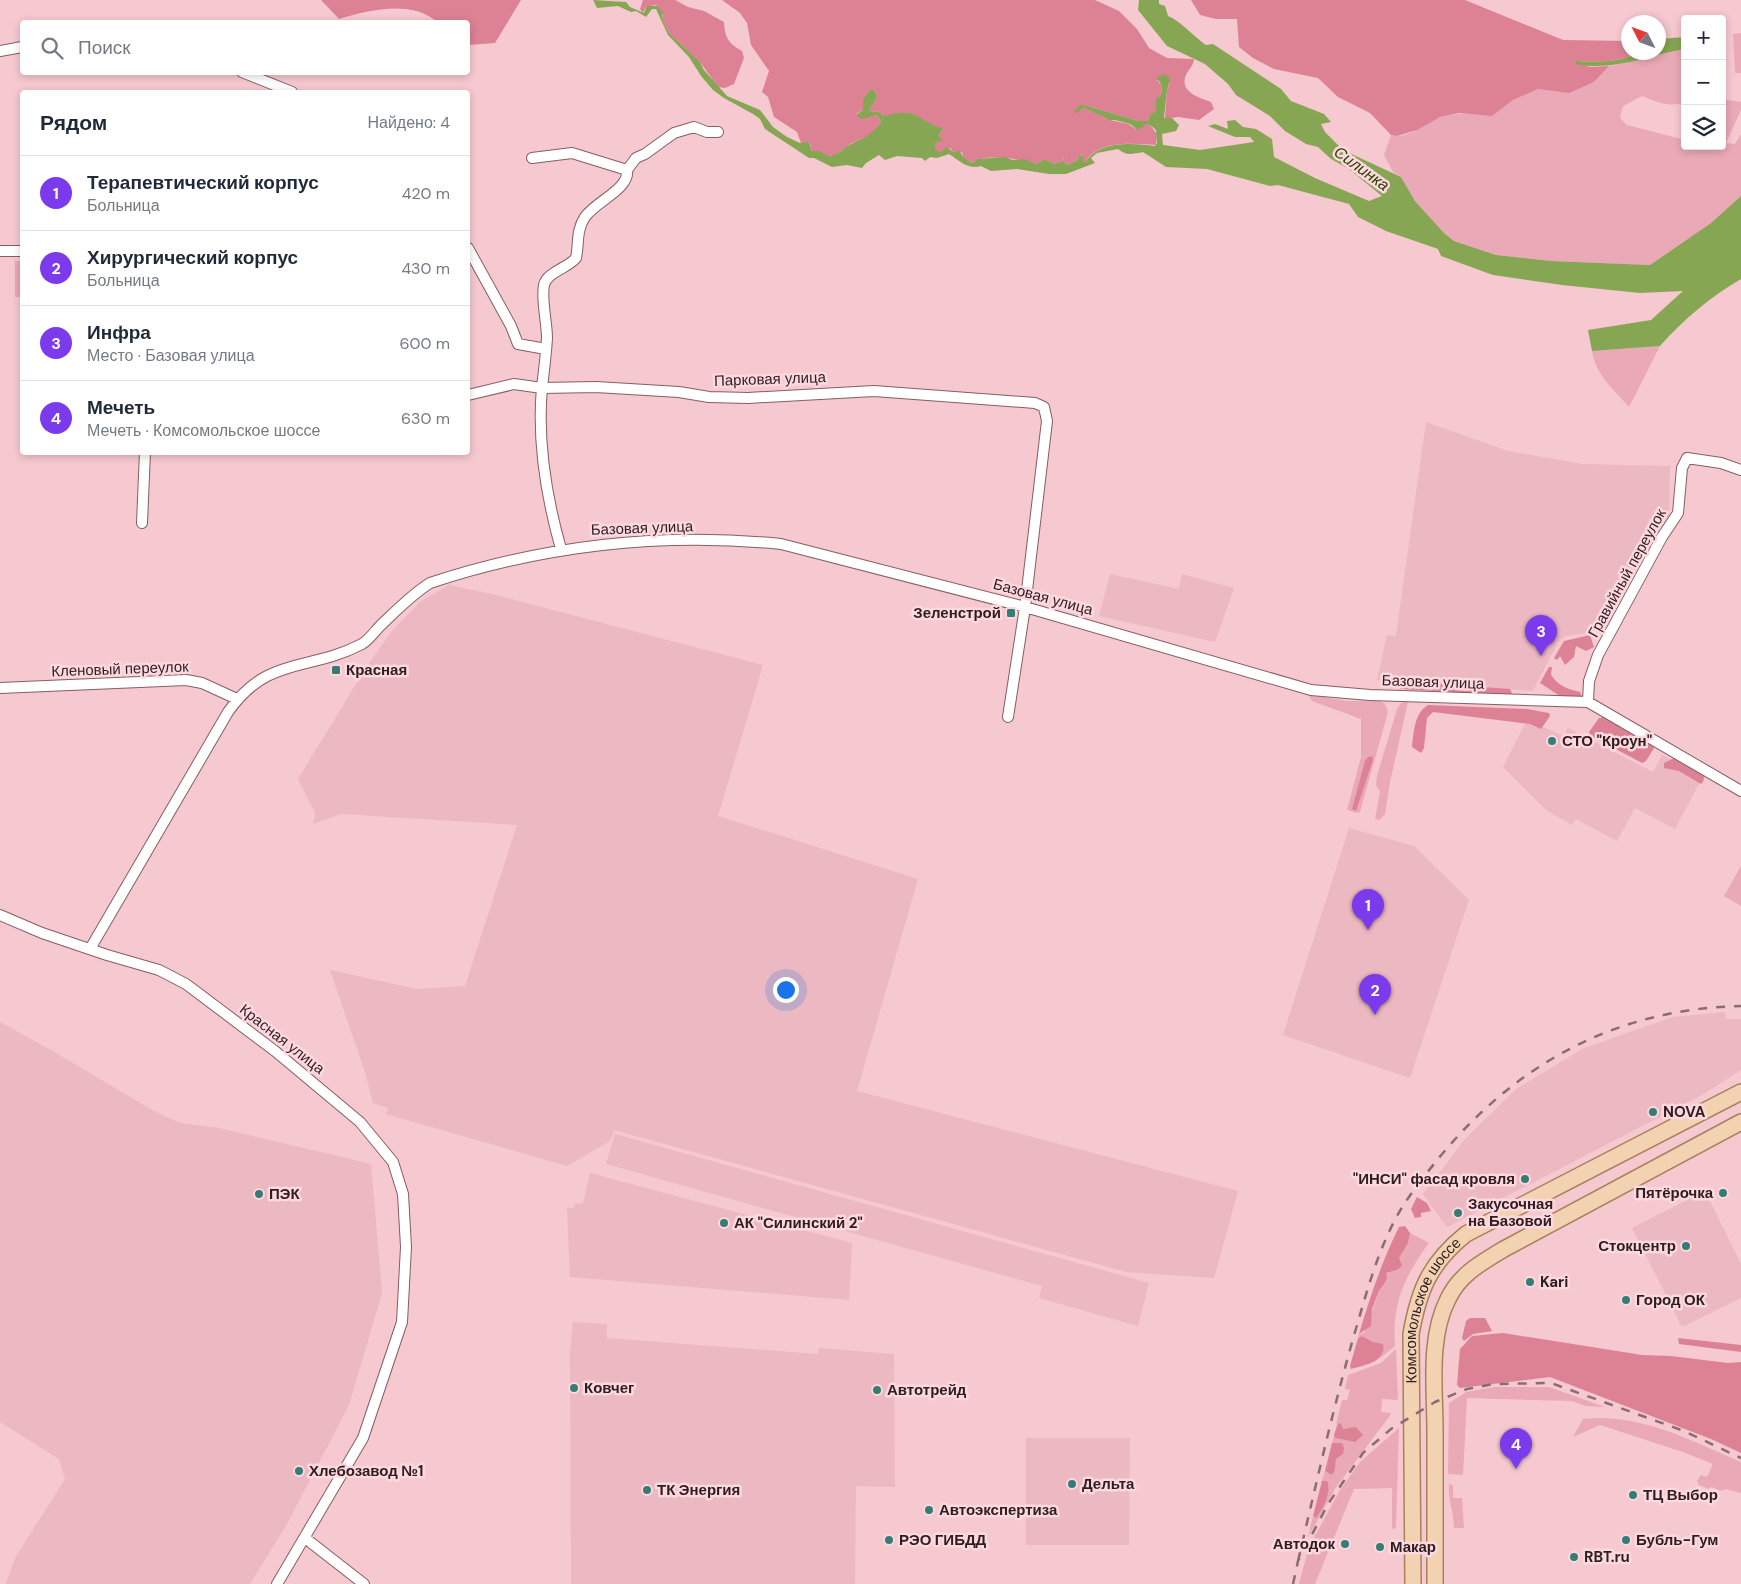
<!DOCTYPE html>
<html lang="ru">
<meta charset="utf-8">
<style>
body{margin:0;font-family:"DM Sans",sans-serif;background:#f6f6f7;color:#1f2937}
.controls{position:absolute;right:15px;top:15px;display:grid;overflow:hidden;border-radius:5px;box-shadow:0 2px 8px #0003}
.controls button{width:45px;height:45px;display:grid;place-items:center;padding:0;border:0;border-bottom:1px solid #e0e1e3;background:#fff;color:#1f2937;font:25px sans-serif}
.compass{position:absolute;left:1621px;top:15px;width:45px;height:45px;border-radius:50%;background:#fff;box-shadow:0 2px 8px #0003;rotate:312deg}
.you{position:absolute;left:785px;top:989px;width:18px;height:18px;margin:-12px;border:4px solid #fff;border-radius:50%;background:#1a73e8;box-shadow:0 0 0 8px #1a73e833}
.badge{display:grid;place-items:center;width:32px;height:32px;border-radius:50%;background:#7c3aed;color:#fff;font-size:16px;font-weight:700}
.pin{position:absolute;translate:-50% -41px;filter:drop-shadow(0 1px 2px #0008)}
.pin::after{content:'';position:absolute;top:26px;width:18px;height:15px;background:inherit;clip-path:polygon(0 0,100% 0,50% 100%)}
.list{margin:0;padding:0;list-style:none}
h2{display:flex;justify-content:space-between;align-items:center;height:65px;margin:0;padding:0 20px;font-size:21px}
h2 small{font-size:16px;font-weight:400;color:#747a83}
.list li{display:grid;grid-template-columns:32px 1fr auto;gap:15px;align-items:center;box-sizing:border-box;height:75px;padding:0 20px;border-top:1px solid #e0e1e3}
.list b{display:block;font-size:19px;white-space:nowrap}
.list p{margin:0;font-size:16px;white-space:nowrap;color:#747a83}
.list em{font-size:16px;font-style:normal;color:#747a83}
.icon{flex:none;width:28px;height:28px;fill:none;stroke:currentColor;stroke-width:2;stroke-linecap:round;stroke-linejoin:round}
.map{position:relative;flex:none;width:1741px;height:1584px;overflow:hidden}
.search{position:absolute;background:#fff;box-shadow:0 2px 8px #0003;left:20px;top:20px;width:450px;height:55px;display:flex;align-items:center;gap:12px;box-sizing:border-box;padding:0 18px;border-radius:5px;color:#747a83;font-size:19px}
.panel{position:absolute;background:#fff;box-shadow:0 2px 8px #0003;left:20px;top:90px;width:450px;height:365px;border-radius:5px}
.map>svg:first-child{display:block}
.built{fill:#ecb8c1}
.green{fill:#eaa9b6}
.forest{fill:#dd8195}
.water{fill:#87a654}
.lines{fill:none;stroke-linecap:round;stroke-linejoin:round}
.minor-casing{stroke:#855e65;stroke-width:12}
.primary-casing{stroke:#a8805d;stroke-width:18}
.minor{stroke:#fff;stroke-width:10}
.primary{stroke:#f2d2b1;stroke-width:15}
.rail{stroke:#8a6c71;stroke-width:2.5;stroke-dasharray:9 9;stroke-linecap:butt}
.poi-dot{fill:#357c75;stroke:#fdd8de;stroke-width:2}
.labels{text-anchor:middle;stroke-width:5;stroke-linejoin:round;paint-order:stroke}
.street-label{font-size:15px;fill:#2e1e21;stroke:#fdd8de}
.poi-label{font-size:15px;font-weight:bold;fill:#2e1e21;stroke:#fdd8de;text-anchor:start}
.water-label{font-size:16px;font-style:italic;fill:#2d4001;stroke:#fdd8de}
</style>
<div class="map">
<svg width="1741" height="1584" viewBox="0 0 1741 1584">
<rect width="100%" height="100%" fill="#f6c8d0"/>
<!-- built -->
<path class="built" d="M1426,422L1508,451L1582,464L1670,466L1669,517L1649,519L1648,539L1590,633L1565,636L1558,642L1533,691L1377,680L1387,635L1396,636Z
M1110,574L1179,589L1182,574L1234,588L1215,642L1099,616Z
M449,585L492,594L763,665L718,816L918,879L857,1091L1238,1191L1214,1278L1126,1272L614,1130L610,1141L567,1166L386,1114L388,1108L373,1103L365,1072L330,970L417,989L465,986L517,825L341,814L313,824L315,813L298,779L367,666L392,631L421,601Z
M1527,720L1564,736L1568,728L1653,772L1662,755L1703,776L1675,829L1635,808L1617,841L1576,819L1572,825L1546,810L1503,767Z
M1349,828L1414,846L1469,900L1410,1078L1283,1035Z
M1725,1012L1726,1019H1741V1070L1702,1095L1447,1227L1423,1194L1465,1139L1516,1089L1584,1048L1673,1017Z
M0,1022L51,1050L154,1111L180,1123L219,1128L371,1164L382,1293L349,1405L287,1524L250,1584H6L15,1558L65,1479L59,1459L0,1422Z
M615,1134L1149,1283L1138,1326L1039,1298L1042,1286L606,1164Z
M590,1173L852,1243L849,1300L570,1277L567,1208H574L575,1204L583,1203Z
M1705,1191L1741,1264V1298L1682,1327L1632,1228Z
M573,1322L607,1324V1338L818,1354L819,1348L894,1354L895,1487L856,1486L855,1584H571L570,1355Z
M1026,1438H1130L1129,1545H1026Z"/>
<!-- green -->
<path class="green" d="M1741,33V73H1735L1733,34Z
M1685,49V102C1669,108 1657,102 1642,96L1623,106L1620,118L1627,125L1685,140V146H1722V99L1741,102V110L1726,143L1735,144L1741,134V196L1711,223L1650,265L1551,261L1496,255L1454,241L1444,233L1415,201L1401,177L1393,172L1384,155L1391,135C1410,140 1424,122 1441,117C1458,112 1475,114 1492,116L1513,100L1538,89L1569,92L1594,82L1609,66Z
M15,261H22V297H15Z
M1660,346L1629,407C1613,388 1596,376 1592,351Z
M1312,695L1347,701H1380L1385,704L1388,712L1360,812L1357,813L1347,810L1361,757V719L1312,701L1309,696Z
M1408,702L1390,782L1385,814L1379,820L1375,819L1380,792L1376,785L1377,776L1397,709L1401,703Z
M1741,866V906L1724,896Z
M1410,1233L1429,1243C1404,1277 1392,1303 1395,1346L1380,1358L1383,1353L1379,1345L1362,1336L1358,1338L1359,1334L1364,1333L1386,1273L1397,1270L1399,1258L1408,1243Z
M1396,1349L1398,1400L1382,1399L1381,1412L1391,1413L1389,1417L1336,1487L1308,1537L1313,1516L1316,1518C1325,1508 1328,1493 1326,1481H1322L1325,1471L1328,1473L1335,1470L1336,1459L1343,1454L1337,1443H1332L1334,1435L1335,1438L1350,1441L1349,1428L1343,1429L1338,1423L1336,1425L1342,1400H1347L1350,1390L1345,1389L1348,1375L1381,1363Z
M1495,1387H1549L1605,1407L1585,1406L1572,1401L1467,1398L1463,1475L1448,1474L1449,1403L1466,1392Z
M1598,1418C1650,1418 1694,1442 1741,1462V1493L1725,1489L1722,1491L1711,1487L1709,1489L1699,1485L1697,1481L1701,1475L1707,1477L1713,1464L1683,1452L1600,1425L1573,1437L1583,1419Z
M1399,1428L1396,1528L1392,1529V1488L1354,1489L1315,1584H1299L1309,1547L1340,1490L1360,1462Z
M1449,1484L1453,1485V1498H1462L1464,1528H1454C1454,1510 1448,1503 1449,1484Z"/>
<!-- forest -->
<path class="forest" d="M321,0H521L495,43L468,45V22H437C414,0 370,9 339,19Z
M643,0H675L688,7L704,11L724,22C725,38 728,43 742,51L744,58L734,84L725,88L718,87L700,62L669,33L663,21V15L656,5L646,7L643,13L640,9Z
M722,0H1095L1119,11L1137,29L1149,48L1167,58L1194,59C1193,66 1190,68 1187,73C1177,91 1199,98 1211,102L1214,109L1199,120L1178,117L1165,119L1167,90L1170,83L1157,80L1162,86L1161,95L1158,98L1156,111L1150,114L1148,121H1138L1084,105L1078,112L1083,108C1091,110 1096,115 1104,116L1106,119L1128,124L1136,129L1146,124L1150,125L1157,134L1156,145C1134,144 1098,139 1086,162H1083L1082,155H1079L1078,160L1067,165L1064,162V157L1063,161L1054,164L1045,159L1036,164C1021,159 984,153 972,163L963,157L962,152H953L950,148L941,152L935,151V143L939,139L938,136L944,128L937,129L915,115L884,116L879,112L869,111L877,97L875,91L870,89L863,99V110L856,114L868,117L877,115L881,122L872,134L852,143L835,155L829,156L812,151L810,143H801L797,132L774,117L768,97L762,92L769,71L751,45L747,23L740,13Z
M1191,0H1465L1563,40L1628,41V52L1635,53C1624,63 1592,62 1576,61L1590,67L1609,66L1594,82L1569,93L1538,89L1513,100L1492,116L1459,113L1440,117L1417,130L1397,136L1391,135L1370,113L1338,97L1318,78L1274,69L1253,58L1239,47L1237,19H1216L1200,15Z
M1590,635L1594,647L1586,651L1576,646L1574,657L1565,665L1560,656L1557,660L1554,658L1564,641Z
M1549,667H1552L1551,675C1559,686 1567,689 1580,692L1582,697L1563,698L1540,683Z
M1398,681L1510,689L1512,693L1509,695L1401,689L1397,687Z
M1428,705L1527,709L1549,713L1550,716L1541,729L1530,724L1433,712L1427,718L1424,748L1421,753L1412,747C1414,731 1414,714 1428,705Z
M1605,717L1651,744L1654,748L1646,761L1642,763L1591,736L1589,732L1599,718Z
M1372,756L1373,760L1356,811L1352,809L1365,761L1368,757Z
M1674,758L1705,774L1703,782L1701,784L1679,771L1664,768V763Z
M1417,1197L1427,1203L1431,1211L1421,1213V1217L1415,1218L1411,1209Z
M1405,1226L1410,1233L1408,1243L1399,1258L1402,1266L1397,1270L1386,1273L1387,1279L1379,1291L1372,1309L1371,1326L1359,1334C1370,1297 1382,1261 1399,1227Z
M1470,1318H1485L1492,1331L1473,1334L1464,1341L1462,1338L1466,1321Z
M1503,1333L1642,1355L1671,1356L1728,1363L1741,1362V1453L1711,1439L1550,1377L1460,1388L1457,1385L1460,1349L1472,1336Z
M1362,1336L1373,1342L1383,1344C1387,1362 1364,1365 1351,1369L1350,1366L1358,1338Z
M1678,1338L1741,1345V1352L1679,1344Z
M1338,1423L1341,1424L1343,1429L1356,1427L1363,1435L1355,1442L1335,1438L1334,1435Z
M1332,1443H1342L1344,1448L1343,1454L1336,1459L1335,1470L1332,1475L1325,1471Z
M1322,1481H1327C1332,1491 1323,1510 1316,1518L1313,1516Z"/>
<!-- water -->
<path class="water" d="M593,0L626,2L630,7L644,13L647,6H657L662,11L663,21L669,33L700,62L704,70L727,96L760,110L773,127L787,137L800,143L809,142L812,151H819L829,156C839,155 844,147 853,143C865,137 873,134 881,122L877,115L862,119L856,115L863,110V99L870,89L875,91L877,97L869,111L879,112L884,116C893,114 903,111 912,114C924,117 932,128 944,128L938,136L943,140L935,143V150L941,152L947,147L953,152L960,151L963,157L972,163L978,159L1004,157L1013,160L1025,159L1036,164L1045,159L1054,164L1063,161L1065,156L1064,162L1067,165L1078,160L1079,155L1083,156V162H1086C1098,140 1134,143 1155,146L1157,143L1156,130L1150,125L1146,124L1138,130L1130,124L1115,120H1108L1103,116C1096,115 1091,110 1083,108L1077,113L1074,111L1079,106L1084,105L1138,121H1148L1150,114L1156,111V99L1161,95L1162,86L1157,78L1163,74L1169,77L1170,81L1167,90L1164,118H1172L1179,125L1176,131L1162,134L1163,145L1200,150L1254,142L1250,137H1235L1208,126L1215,124L1228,129L1227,121L1235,120L1243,127L1256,129L1272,139L1274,157L1315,178L1369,201L1382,196L1349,169L1331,159L1318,147L1306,144L1285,131L1270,116L1236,95L1228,84L1205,64L1167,46L1138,10L1139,0H1159V4L1165,6L1168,16C1182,22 1193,36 1206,45L1213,44L1281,89L1291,101L1324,114L1331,122L1321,124L1325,132L1343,150L1401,177L1415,201L1444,233L1454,241L1496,255L1551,261L1650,265L1711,223L1741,196V279C1710,297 1684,319 1660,346L1592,351L1588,330L1651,320L1683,291L1640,293L1562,285L1493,275L1441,256L1438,249L1386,231L1358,217L1349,204L1278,185L1270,186L1207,169L1166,167L1143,152C1132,154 1126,156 1118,149L1097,153L1091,158L1095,163L1066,174H1049L1017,169L991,171L981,166C967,170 959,160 949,154L937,158L930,157L925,161L922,158L897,156L885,160L879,155L866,163L862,168L847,165L832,167L814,158H809L765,129L760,119L753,114L724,98L713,90L701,76L689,57L668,35L656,9H652L646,17L636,11L631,12L618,6L597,8Z
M1685,37V49C1649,55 1612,72 1576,64V61C1592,62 1624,63 1635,53L1658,52L1659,39Z"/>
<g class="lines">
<!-- minor casing -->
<g class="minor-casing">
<path id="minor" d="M0,51L22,47
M242,72L292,92
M532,158L572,153L627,170L636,158L645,154L674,133L694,127L707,132H718
M468,248L511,326L518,344L546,349
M0,251H22
M468,395L514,384L542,388L596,387L679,392L709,397L748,398L874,391L1035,403L1044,407L1047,421L1025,607L1008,717
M142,523L145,452
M561,549C546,496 537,442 542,387C544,371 546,355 547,338C547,323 541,299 544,285C547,272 568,268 576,258C579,244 576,230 585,217C596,201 630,189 627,170
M0,688L186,680L202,683L237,699
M1588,702L1589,681L1598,655L1662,537L1678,513L1682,468L1687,458L1721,463L1741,470
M0,915L42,933L107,955L159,970L186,984L275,1051L360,1122L393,1162L403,1194L406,1247L402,1322L363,1438L277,1584
M90,949L228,712C268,655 308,672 362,644C369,640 375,631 381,625C397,610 411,595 430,583C545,545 661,532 781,544L1025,607L1311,690L1370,695L1588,702L1741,791
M305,1538L364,1584"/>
</g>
<!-- primary casing -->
<g class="primary-casing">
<g id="primary">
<path id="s1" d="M1413,1584L1411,1334C1419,1289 1430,1263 1466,1234L1741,1092"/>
<path d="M1435,1584C1435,1533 1435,1482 1435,1431C1435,1389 1428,1338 1448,1299C1460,1274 1481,1263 1504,1249L1741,1122"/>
</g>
</g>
<!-- minor -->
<use href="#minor" class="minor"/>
<!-- primary -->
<use href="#primary" class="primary"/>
<!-- rail -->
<path class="rail" d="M1298,1561C1316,1485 1333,1408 1355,1332C1365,1298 1374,1264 1389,1232C1400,1207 1417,1185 1434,1164C1513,1065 1614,1009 1741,1006
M1293,1584L1298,1561L1328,1504L1363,1453L1391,1429L1435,1402L1467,1389L1494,1384L1551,1383L1684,1431L1741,1458"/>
</g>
<!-- markers -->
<g class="poi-dot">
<rect x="1006" y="608" width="10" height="10" rx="2.5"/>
<rect x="331" y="665" width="10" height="10" rx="2.5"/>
<circle cx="1552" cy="741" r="5"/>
<circle cx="1653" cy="1112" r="5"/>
<circle cx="1525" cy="1179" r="5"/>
<circle cx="1723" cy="1193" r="5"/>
<circle cx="259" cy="1194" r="5"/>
<circle cx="1458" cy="1213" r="5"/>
<circle cx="724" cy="1223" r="5"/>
<circle cx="1686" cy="1246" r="5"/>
<circle cx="1530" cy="1282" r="5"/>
<circle cx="1626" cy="1300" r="5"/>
<circle cx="574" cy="1388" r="5"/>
<circle cx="877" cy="1390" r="5"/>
<circle cx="299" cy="1471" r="5"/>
<circle cx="1072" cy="1484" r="5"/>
<circle cx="647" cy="1490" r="5"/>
<circle cx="1633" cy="1495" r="5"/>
<circle cx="929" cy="1510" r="5"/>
<circle cx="889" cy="1540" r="5"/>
<circle cx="1626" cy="1540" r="5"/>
<circle cx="1345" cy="1544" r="5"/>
<circle cx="1380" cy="1547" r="5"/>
<circle cx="1574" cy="1557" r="5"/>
</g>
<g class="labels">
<!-- street labels -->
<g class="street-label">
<text transform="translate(770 379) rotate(-2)" y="5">Парковая улица</text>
<text transform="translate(642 528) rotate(-2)" y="5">Базовая улица</text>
<text transform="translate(1627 573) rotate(-61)" y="5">Гравийный переулок</text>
<text transform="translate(1043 597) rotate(15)" y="5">Базовая улица</text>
<text transform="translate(120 669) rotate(-2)" y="5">Кленовый переулок</text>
<text transform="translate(1433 682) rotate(2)" y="5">Базовая улица</text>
<text transform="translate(282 1039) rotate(38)" y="5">Красная улица</text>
<text dy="5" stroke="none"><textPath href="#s1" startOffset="279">Комсомольское шоссе</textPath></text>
</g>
<!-- poi labels -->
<g class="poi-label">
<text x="1001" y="618" text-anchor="end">Зеленстрой</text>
<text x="346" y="675">Красная</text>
<text x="1562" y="746">СТО "Кроун"</text>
<text x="1663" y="1117">NOVA</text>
<text x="1515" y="1184" text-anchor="end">"ИНСИ" фасад кровля</text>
<text x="1713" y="1198" text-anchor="end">Пятёрочка</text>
<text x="269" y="1199">ПЭК</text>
<text x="1468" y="1209">Закусочная<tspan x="1468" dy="17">на Базовой</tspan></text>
<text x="734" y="1228">АК "Силинский 2"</text>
<text x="1676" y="1251" text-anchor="end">Стокцентр</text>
<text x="1540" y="1287">Kari</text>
<text x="1636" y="1305">Город ОК</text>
<text x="584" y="1393">Ковчег</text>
<text x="887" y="1395">Автотрейд</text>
<text x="309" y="1476">Хлебозавод №1</text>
<text x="1082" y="1489">Дельта</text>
<text x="657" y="1495">ТК Энергия</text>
<text x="1643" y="1500">ТЦ Выбор</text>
<text x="939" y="1515">Автоэкспертиза</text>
<text x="899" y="1545">РЭО ГИБДД</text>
<text x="1636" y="1545">Бубль-Гум</text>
<text x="1335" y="1549" text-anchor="end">Автодок</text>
<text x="1390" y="1552">Макар</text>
<text x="1584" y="1562">RBT.ru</text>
</g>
<!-- water labels -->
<g class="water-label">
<text transform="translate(1362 168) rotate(36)" y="6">Силинка</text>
</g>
</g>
</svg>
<div class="controls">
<button>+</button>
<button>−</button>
<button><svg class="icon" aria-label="layers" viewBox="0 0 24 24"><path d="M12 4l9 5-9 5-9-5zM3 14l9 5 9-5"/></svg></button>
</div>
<svg class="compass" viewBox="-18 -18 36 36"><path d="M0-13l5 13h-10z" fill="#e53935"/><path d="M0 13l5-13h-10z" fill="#747a83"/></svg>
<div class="you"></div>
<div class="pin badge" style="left:1368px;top:930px">1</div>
<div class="pin badge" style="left:1375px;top:1015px">2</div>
<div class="pin badge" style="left:1541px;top:656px">3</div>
<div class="pin badge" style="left:1516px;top:1469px">4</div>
<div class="search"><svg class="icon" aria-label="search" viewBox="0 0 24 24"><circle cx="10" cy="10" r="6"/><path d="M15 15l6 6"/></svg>Поиск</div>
<section class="panel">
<h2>Рядом<small>Найдено: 4</small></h2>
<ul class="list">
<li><span class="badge">1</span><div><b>Терапевтический корпус</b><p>Больница</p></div><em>420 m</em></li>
<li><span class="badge">2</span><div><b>Хирургический корпус</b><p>Больница</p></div><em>430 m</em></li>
<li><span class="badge">3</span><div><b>Инфра</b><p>Место · Базовая улица</p></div><em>600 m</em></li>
<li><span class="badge">4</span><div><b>Мечеть</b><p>Мечеть · Комсомольское шоссе</p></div><em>630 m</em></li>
</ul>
</section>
</div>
